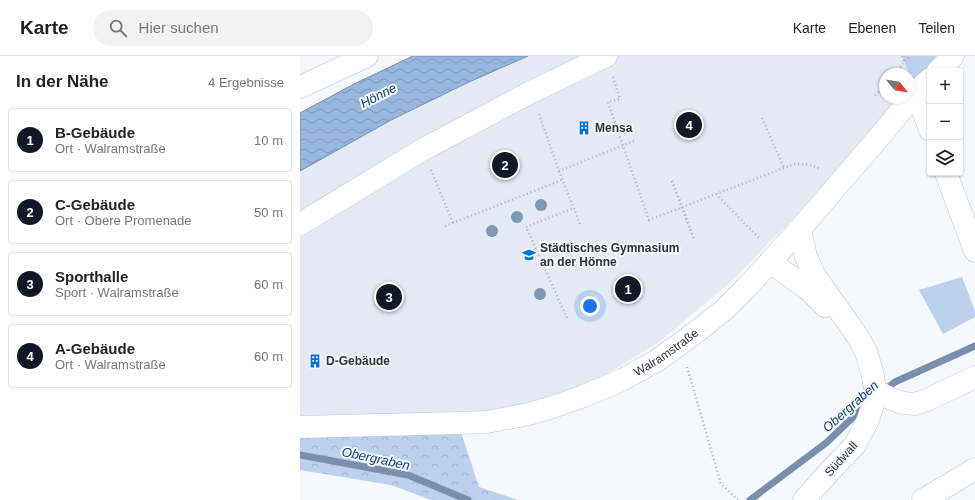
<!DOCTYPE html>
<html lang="de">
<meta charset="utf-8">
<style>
body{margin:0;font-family:Helvetica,sans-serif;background:#f2f2f2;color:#222}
.controls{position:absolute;right:12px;top:12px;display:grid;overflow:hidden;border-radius:4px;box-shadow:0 1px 3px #0004}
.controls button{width:36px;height:36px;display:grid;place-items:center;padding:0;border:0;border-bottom:1px solid #e0e0e0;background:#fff;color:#222;font:20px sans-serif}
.compass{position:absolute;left:579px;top:12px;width:36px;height:36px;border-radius:50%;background:#fff;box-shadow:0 1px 3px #0004;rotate:120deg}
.you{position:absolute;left:290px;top:250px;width:14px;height:14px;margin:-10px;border:3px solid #fff;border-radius:50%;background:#1a73e8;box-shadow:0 0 0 6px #1a73e833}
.badge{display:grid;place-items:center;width:26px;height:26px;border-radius:50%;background:#111827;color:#fff;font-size:13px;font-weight:700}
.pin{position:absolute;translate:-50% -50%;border:2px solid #fff;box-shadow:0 1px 4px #0006}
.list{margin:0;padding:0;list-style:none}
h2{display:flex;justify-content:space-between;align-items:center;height:52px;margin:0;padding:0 16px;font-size:17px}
h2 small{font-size:13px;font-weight:400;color:#767676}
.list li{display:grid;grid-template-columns:26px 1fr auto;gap:12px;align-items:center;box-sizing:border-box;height:64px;margin:0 8px 8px;padding:0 8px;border:1px solid #e0e0e0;border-radius:4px}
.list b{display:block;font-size:15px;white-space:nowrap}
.list p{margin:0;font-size:13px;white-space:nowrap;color:#767676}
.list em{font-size:13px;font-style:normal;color:#767676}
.icon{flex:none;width:22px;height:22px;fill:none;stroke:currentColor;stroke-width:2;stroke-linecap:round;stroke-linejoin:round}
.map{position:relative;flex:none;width:675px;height:444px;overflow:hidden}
header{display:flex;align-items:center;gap:24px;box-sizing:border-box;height:56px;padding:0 20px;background:#fff;border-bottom:1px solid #e0e0e0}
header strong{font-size:19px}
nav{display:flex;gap:22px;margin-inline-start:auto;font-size:14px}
.search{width:280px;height:36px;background:#f2f2f2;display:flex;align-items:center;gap:10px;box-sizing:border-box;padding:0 14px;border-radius:22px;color:#767676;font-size:15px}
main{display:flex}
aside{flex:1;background:#fff}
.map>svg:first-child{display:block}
.built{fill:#e3eaf4}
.forest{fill:url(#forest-crowns)}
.park{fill:#bcd1ee}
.water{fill:url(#water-waves);stroke:#788fae}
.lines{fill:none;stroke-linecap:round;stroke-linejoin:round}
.stream{stroke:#788fae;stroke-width:7}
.minor-casing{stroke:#bac7d9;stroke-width:23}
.path{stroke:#adb1b6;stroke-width:2.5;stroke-dasharray:1 3;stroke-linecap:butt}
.minor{stroke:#fff;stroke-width:22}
.path-bridge{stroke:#adb1b6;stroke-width:2.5;stroke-dasharray:1 3;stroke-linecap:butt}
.tree{fill:#8098b6}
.labels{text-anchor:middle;stroke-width:4;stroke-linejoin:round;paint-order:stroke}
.poi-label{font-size:12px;font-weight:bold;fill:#2e333a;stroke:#f5f8fc;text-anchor:start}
.street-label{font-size:12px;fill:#2e333a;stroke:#f5f8fc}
.water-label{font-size:13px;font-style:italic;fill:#153e70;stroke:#f5f8fc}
</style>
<header>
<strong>Karte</strong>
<div class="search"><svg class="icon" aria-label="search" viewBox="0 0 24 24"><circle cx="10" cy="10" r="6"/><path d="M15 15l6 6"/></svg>Hier suchen</div>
<nav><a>Karte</a><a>Ebenen</a><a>Teilen</a></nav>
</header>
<main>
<aside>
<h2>In der Nähe<small>4 Ergebnisse</small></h2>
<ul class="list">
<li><span class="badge">1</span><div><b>B-Gebäude</b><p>Ort · Walramstraße</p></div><em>10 m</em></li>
<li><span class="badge">2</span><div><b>C-Gebäude</b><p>Ort · Obere Promenade</p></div><em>50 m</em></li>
<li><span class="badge">3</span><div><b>Sporthalle</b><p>Sport · Walramstraße</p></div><em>60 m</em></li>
<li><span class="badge">4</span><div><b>A-Gebäude</b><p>Ort · Walramstraße</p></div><em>60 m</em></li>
</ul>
</aside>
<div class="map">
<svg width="675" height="444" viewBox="0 0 675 444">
<defs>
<pattern id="forest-crowns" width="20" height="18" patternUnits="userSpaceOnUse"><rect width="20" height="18" fill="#bcd1ee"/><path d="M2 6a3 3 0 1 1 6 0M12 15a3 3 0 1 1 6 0" fill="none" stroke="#a2b4cd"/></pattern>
<pattern id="water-waves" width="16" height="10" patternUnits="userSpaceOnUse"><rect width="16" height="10" fill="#97b7df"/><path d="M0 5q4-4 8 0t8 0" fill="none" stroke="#7c95b6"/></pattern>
</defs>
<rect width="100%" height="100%" fill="#f5f8fc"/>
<!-- built -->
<path class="built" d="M228,0H602L609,18H585V42H598L561,90L488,168L427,229L359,286L302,321L235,346L170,361H0V113L93,63L169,26Z"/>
<!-- forest -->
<path class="forest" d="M158,367L179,431L218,444H131L91,429L0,414V372Z"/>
<!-- park -->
<path class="park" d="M602,0H653L616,36Z
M662,221L675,255V261L643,278L619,234Z"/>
<!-- water -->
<path class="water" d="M113,0H228L169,26L93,63L0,115V57L54,28Z"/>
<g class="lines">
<!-- stream -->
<path class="stream" d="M583,335L595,326L675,290
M0,399L108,419L168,444
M450,444L526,387L566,349"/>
<!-- minor casing -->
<g class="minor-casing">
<g id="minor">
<path d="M638,15L653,0"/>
<path d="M0,31L67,0"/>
<path d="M616,36L630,74"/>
<path d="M646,117L675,195"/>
<path d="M0,168L122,94L231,36L306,0"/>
<path d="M500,173L506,201L515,220L558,281L567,298L573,320L575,334L573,348L568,364L555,389L530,415L504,444"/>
<path d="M470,206L508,233L525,250"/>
<path d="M575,334L591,343L603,347L615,348L627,344L675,321"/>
<path id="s1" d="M0,371L158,367L187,366L229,358L253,351L284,340L322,324L356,305L380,288L400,273L425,253L446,232L500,173L587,72L616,36L630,23"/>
<path d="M623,444L675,413"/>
</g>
</g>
<!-- path -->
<path class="path" d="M602,0L604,6
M596,18L604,6L610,0
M313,21L320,43L308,46L323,90L349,164L494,108C504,108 513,108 521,114
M575,39L585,31
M239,58L259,115L336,84
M462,62L484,112
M131,114L153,167
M259,115L280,168
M372,125L394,183
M416,138L460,183
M145,170L262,124
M267,262L226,171L274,152
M387,311L421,428L438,444"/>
<!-- minor -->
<use href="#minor" class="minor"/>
<!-- path-bridge -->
<path class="path-bridge" d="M372,125L394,183"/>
</g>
<!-- trees -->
<g class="tree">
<circle cx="241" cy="149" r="6"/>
<circle cx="217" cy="161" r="6"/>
<circle cx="192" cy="175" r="6"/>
<circle cx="240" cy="238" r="6"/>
</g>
<!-- icons -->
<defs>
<g id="building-bare" transform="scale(1.08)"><path d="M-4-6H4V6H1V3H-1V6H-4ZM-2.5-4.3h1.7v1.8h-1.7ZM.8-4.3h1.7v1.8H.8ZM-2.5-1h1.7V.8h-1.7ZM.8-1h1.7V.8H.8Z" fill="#076fd7" stroke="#f5f8fc" stroke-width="2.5" paint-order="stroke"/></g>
<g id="school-bare" transform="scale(1.08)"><path d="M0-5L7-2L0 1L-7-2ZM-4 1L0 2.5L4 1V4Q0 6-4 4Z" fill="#076fd7" stroke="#f5f8fc" stroke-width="2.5" paint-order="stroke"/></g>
</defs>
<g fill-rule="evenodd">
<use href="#building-bare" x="284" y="72"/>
<use href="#school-bare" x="229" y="199"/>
<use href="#building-bare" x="15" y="305"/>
</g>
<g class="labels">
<!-- poi labels -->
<g class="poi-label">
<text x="295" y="76">Mensa</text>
<text x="240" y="196">Städtisches Gymnasium<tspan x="240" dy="14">an der Hönne</tspan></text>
<text x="26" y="309">D-Gebäude</text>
</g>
<!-- street labels -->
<g class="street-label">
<text dy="4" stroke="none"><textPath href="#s1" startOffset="381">Walramstraße</textPath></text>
<text transform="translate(541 403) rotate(-48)" y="4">Südwall</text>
</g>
<!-- water labels -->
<g class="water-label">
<text transform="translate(78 39) rotate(-27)" y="5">Hönne</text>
<text transform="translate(550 350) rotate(-42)" y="5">Obergraben</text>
<text transform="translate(76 402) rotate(12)" y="5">Obergraben</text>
</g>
</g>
</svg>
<div class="controls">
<button>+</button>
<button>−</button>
<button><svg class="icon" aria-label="layers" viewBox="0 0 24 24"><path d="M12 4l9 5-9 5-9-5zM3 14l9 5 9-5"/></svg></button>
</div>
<svg class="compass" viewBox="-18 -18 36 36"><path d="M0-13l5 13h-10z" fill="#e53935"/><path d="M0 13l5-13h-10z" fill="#767676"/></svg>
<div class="you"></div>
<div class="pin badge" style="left:328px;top:233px">1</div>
<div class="pin badge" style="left:205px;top:109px">2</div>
<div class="pin badge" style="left:89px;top:241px">3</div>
<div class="pin badge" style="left:389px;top:69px">4</div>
</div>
</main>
